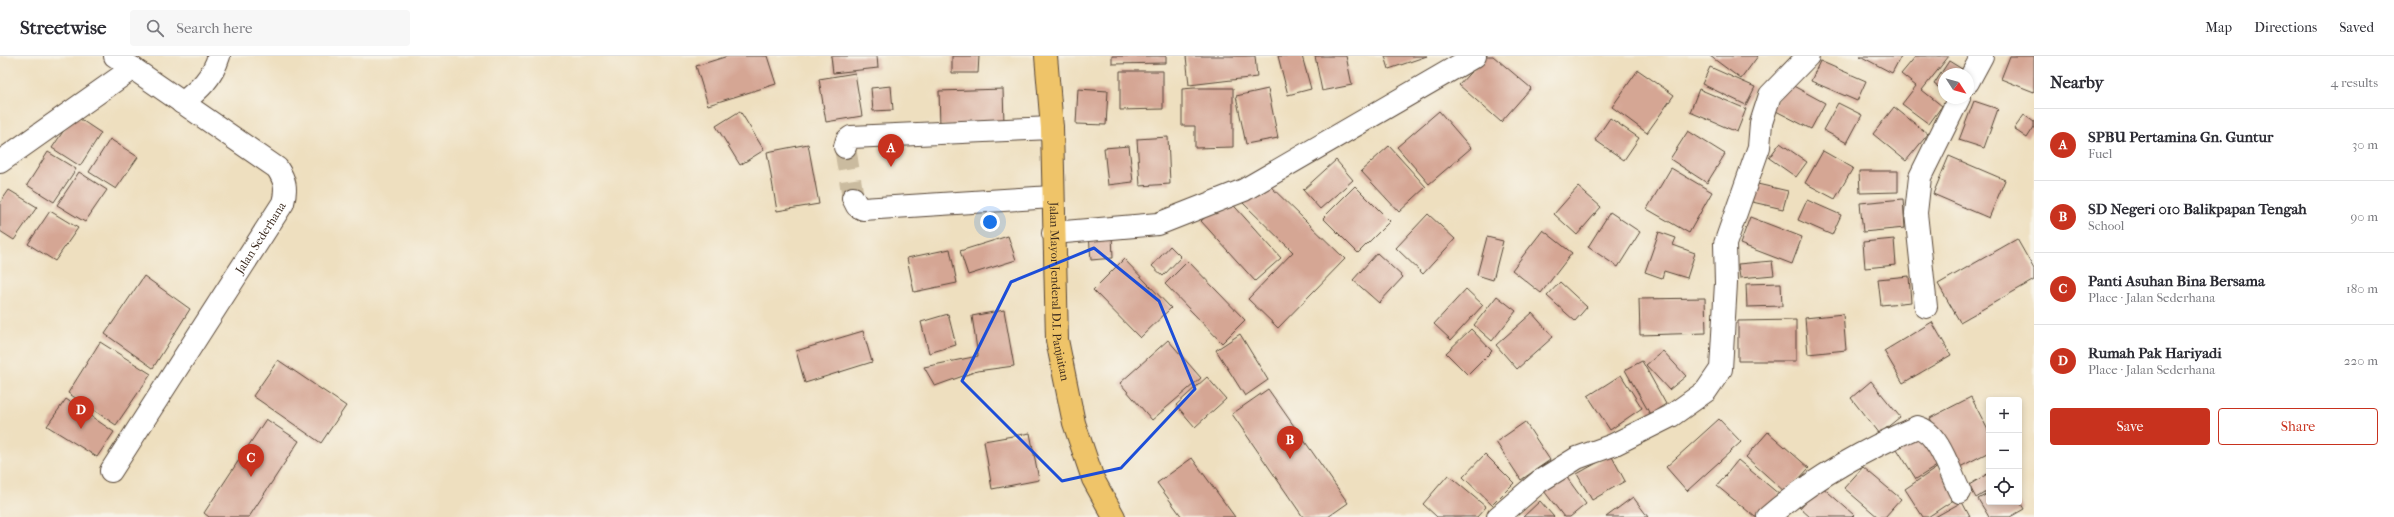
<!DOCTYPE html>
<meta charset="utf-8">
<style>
body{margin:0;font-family:"IM FELL French Canon",serif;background:#f7f7f7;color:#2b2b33}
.controls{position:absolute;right:12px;bottom:12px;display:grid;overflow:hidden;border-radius:4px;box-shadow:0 2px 6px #0003}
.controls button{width:36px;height:36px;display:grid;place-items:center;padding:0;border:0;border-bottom:1px solid #e1e1e2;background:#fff;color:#2b2b33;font:20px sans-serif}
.compass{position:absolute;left:1938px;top:12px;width:36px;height:36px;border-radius:50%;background:#fff;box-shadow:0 2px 6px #0003;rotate:126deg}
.you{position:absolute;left:990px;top:166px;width:14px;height:14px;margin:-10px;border:3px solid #fff;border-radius:50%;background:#1a73e8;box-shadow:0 0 0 6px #1a73e833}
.badge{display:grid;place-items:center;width:26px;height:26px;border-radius:50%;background:#c8321e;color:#fff;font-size:13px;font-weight:700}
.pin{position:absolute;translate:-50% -33px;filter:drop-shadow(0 1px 2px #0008)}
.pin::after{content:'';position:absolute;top:21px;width:14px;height:12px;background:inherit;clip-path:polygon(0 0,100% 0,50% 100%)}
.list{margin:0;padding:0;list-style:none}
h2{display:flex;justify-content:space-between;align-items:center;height:52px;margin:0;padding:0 16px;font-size:17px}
h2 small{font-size:13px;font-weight:400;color:#7c7c81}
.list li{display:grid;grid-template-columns:26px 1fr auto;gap:12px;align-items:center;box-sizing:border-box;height:72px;padding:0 16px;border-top:1px solid #e1e1e2}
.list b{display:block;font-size:15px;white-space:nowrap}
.list p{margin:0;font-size:13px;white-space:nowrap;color:#7c7c81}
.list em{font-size:13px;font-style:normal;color:#7c7c81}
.actions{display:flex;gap:8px;padding:12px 16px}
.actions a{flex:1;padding:9px 0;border:1px solid #c8321e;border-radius:4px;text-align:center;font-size:14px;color:#c8321e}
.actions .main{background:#c8321e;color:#fff}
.icon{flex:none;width:22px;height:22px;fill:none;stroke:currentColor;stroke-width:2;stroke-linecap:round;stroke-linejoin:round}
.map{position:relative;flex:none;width:2034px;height:461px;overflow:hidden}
header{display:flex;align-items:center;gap:24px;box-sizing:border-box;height:56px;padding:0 20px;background:#fff;border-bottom:1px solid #e1e1e2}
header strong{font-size:19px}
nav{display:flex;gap:22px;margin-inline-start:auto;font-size:14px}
.search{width:280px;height:36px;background:#f7f7f7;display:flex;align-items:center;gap:10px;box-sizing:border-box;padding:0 14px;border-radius:4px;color:#7c7c81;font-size:15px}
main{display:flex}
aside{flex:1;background:#fff}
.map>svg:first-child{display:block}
.building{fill:#d5a694}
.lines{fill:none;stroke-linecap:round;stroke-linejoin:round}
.minor-tunnel{stroke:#cabb9f;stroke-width:22;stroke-dasharray:22 11;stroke-linecap:butt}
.minor-casing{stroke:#564536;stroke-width:24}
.major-casing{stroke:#564536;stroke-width:24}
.minor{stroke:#fff;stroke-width:22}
.major{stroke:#efc469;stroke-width:22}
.marked{fill:none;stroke:#1d4ed8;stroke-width:3;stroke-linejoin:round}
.labels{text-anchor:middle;stroke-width:3.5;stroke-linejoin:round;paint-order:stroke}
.street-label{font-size:12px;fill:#3b2a1e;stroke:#f7f3e8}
</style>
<header>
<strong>Streetwise</strong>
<div class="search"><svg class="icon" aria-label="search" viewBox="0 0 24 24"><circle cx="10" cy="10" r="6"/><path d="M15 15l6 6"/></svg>Search here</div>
<nav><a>Map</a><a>Directions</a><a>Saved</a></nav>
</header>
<main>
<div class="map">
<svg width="2034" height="461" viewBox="0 0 2034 461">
<rect width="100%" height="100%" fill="#f7f3e8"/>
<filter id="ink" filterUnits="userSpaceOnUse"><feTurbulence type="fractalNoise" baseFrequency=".025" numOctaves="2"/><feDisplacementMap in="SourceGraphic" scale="8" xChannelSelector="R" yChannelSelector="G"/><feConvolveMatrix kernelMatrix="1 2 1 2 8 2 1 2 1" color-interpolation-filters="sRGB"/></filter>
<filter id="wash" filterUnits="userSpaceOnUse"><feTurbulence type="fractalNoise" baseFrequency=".012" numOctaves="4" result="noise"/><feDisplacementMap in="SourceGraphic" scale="16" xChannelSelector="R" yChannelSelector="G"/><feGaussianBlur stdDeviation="0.9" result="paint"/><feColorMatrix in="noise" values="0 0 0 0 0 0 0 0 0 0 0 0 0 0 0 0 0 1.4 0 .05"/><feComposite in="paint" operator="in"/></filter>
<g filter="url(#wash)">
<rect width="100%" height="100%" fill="#eedfbf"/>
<g id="blocks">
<!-- building -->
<path class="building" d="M728,0H767L776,28L708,49L696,10Z
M831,0H877L878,12L833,17Z
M952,0H979L978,17H952Z
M1112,0H1166V7L1112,8Z
M1186,0H1255L1257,21L1189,29Z
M1278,0H1302L1311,33L1288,39Z
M1315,0H1346L1352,29L1322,35Z
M1385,0H1427L1389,13Z
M1485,0H1493L1531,32L1501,66L1459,29Z
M1710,0H1758L1741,23Z
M1860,0H1901L1892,17Z
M1916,0H1949L1922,34L1942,50L1929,68L1902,48L1916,30L1901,18Z
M2010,0H2034V36L2001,23Z
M1820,5L1866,25L1857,45L1811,25Z
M1949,5L1962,13L1958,18H1944V35L1934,28Z
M1710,11L1755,31L1746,49L1702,28Z
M1638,14L1674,39L1647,77L1612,51Z
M1120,15H1163V53L1120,54Z
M855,17L862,60L826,66L819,23Z
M1786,26L1825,47L1811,73L1772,53Z
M891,30L893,54L873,55L871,32Z
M1194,32H1233V91L1195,92V70H1182V33Z
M1003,33L1004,68L940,70L939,35Z
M1078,33L1108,35L1106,69L1076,68Z
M1268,33L1278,82L1246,88L1236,40Z
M1699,33L1746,53L1737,76L1690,56Z
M1974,45L1998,53L1984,92L1959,84Z
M1838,47L1862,59L1847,87L1823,74Z
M1894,51L1928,78L1906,105L1873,78Z
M740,55L764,94L740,109L716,70Z
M1439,55L1471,92L1429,128L1397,91Z
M74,59L101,77L80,110L52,92Z
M2024,59L2034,66V71L2027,82L2014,73Z
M1610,62L1639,82L1624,104L1595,84Z
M1688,75L1725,98L1707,127L1670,103Z
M1168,81L1170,128L1140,130L1137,83Z
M110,83L138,101L116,133L89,116Z
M1780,87L1807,106L1796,121L1769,102Z
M808,88L819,148L777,155L767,96Z
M1129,90L1133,126L1108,129L1104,92Z
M1389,90L1426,131L1399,156L1361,115Z
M1823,95L1853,112L1835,143L1805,127Z
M48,96L76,113L54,146L27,129Z
M1949,100L2005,124L1989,162L1933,138Z
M1336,104L1353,124L1320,153L1303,134Z
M1671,112L1712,136L1689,177L1647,153Z
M1859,115H1898V136L1860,137Z
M79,116L107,134L85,166L57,149Z
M1265,125L1345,203L1278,272L1248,243L1293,196L1243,147Z
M1753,127L1788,135L1783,153L1748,145Z
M1355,130L1390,165L1358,197L1323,162Z
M1578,131L1601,151L1577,179L1554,158Z
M9,134L37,151L14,184L0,175V147Z
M1227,142L1281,202L1255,225L1201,165Z
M1903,143L1905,172L1863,176L1860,147Z
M1807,144L1841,159L1832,179L1798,164Z
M50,155L78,172L55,205L28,188Z
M1610,156L1640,176L1618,211L1588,191Z
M1428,158L1455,183L1423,218L1396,192Z
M1750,161L1802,181L1792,208L1740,188Z
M1543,174L1572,197L1541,237L1512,214Z
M1659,176L1676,182L1673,189L1695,197L1687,222L1664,215L1662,222L1645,216Z
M1112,178L1113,202L1091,204L1089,179Z
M1008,180L1016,204L968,219L960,195Z
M1487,181L1503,185L1493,224L1477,219Z
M1894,183L1896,209L1865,212L1863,186Z
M2017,183L2034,213V224L1960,266L1938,228Z
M1170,190L1181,201L1163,220L1152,210Z
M950,193L957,227L914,236L907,202Z
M1377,197L1403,221L1379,247L1353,224Z
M1124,203L1171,252L1140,282L1093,234Z
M1188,205L1245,264L1222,287L1165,228Z
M1772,205L1774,219L1740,222L1738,208Z
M144,220L190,253L153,312L105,278Z
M1909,220L1911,246L1881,249L1878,223Z
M1560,226L1587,251L1575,265L1547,240Z
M1781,227L1782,250L1747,251L1746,228Z
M1466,233L1483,249L1451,284L1434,268Z
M1497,240L1516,255L1492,285L1474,269Z
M1705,242L1706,277L1640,279L1639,243Z
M1004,254L1014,310L977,315L935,330L924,311L978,300L972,260Z
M1532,257L1553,281L1517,313L1496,289Z
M948,258L956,289L929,297L921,266Z
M1843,258L1846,294L1808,298L1805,262Z
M1796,264V305H1738V265Z
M1932,266L1951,299L1903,327L1884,295Z
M1471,273L1492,295L1468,319L1446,297Z
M863,275L872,306L805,327L796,295Z
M1240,278L1268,324L1245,340L1216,294Z
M1168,284L1201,322L1152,364L1120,327Z
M100,286L151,318L116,369L68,337Z
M1663,295L1686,320L1669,334L1646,309Z
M278,304L346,350L321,387L253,340Z
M1642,305L1666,348L1650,358L1625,314Z
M1621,319L1642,352L1610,374L1588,340Z
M1207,321L1226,343L1195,371L1176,349Z
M1871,325L1900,361L1879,378L1851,342Z
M1268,333L1348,447L1328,461H1303L1232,358Z
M1971,341L1989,376V396L1956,413L1930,362Z
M66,343L114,376L97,401L47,370Z
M266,363L299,385L249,461H209L204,457Z
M1719,363L1741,386L1687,435L1666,411Z
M1525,366L1550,404L1521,424L1496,386Z
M1768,376L1809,412L1786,437L1746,401Z
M1030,377L1039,424L992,433L984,385Z
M1922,378L1940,408L1916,423L1897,393Z
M1485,398L1514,427L1492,449L1463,421Z
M1611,399L1625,425L1592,444L1577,418Z
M1192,402L1235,461H1182L1157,427Z
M1738,404L1780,439L1762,461H1755L1717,430Z
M1863,411L1901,443L1885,461H1878L1844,432Z
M1938,411L1958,441L1928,461H1923L1905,433Z
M1989,417V434L1976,442L1969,429Z
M1448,419L1486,451L1477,461H1437L1423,448Z
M1565,419L1586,448L1570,461H1564L1544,435Z
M1820,429L1854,459L1852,461H1810L1800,452Z
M1989,437V446H2020L2024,453L2010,461H1989L1978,443Z
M1633,441L1648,461H1606Z
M1540,445L1554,461H1523Z
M1962,446L1970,461H1935Z"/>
</g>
</g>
<g filter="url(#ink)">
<use href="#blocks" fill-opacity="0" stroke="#564536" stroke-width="1"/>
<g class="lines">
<!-- minor-tunnel -->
<path class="minor-tunnel" d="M845,91L853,142"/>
<!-- minor casing -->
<g class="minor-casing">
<g id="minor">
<path d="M1968,26L1982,0"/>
<path d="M182,47C200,33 212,22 219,0"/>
<path d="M845,91L847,84L851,81L1052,72"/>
<path d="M0,106L133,12"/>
<path d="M853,142L857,150L863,153L1052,141"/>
<path d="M1053,177L1158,168L1244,134L1475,0"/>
<path d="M1926,251L1916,157L1920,121L1959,42"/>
<path id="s1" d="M111,415L283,147C287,132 285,124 277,112L115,0"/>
<path d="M1498,461L1540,425L1577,402L1613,389L1671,360L1706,335L1721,313L1726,227L1725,188L1759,91L1761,67L1770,39L1808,0"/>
<path d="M1768,461C1812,423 1864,394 1917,371C1939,376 1950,417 1960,436"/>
</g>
</g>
<!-- major casing -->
<g class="major-casing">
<g id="major">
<path id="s2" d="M1046,0L1052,72L1057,284L1074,367L1093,423L1114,461"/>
</g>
</g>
<!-- minor -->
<use href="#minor" class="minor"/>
<!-- major -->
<use href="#major" class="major"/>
</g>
</g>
<!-- marked area -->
<path class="marked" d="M1094,192L1159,245L1195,333L1121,412L1062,425L962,325L1011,226Z"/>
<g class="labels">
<!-- street labels -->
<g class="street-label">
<text dy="4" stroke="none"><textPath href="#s1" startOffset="277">Jalan Sederhana</textPath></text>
<text dy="4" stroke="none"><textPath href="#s2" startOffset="236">Jalan Mayor Jenderal D.I. Panjaitan</textPath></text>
</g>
</g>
</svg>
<div class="controls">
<button>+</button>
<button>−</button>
<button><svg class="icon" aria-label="locate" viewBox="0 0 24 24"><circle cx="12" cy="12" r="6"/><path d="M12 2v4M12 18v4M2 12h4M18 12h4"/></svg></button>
</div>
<svg class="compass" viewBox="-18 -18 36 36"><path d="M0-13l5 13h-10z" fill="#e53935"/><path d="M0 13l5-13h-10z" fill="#7c7c81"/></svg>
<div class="you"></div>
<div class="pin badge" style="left:891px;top:111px">A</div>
<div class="pin badge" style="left:1290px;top:403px">B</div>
<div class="pin badge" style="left:251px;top:421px">C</div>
<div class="pin badge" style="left:81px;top:373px">D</div>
</div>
<aside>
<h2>Nearby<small>4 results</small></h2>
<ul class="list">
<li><span class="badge">A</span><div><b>SPBU Pertamina Gn. Guntur</b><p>Fuel</p></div><em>30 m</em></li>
<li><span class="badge">B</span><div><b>SD Negeri 010 Balikpapan Tengah</b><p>School</p></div><em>90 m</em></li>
<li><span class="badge">C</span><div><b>Panti Asuhan Bina Bersama</b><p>Place · Jalan Sederhana</p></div><em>180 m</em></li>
<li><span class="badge">D</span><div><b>Rumah Pak Hariyadi</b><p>Place · Jalan Sederhana</p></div><em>220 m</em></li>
</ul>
<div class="actions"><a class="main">Save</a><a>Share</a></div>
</aside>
</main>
